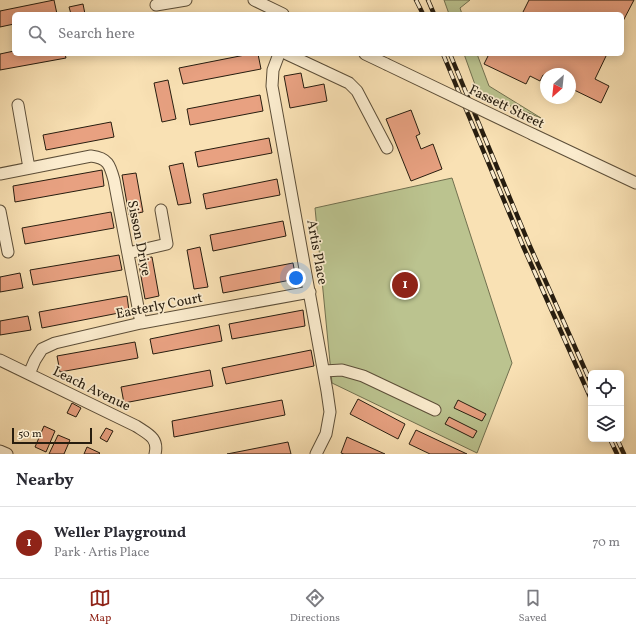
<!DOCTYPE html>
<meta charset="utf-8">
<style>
body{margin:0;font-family:Vollkorn,serif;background:#f7f7f7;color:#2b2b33}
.controls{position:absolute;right:12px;bottom:12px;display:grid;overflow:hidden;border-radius:6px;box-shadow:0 2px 10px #0003}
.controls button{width:36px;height:36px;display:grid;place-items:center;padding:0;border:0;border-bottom:1px solid #e1e1e2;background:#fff;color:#2b2b33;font:20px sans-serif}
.compass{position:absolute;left:540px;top:68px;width:36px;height:36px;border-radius:50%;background:#fff;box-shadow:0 2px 10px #0003;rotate:207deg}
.scale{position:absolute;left:12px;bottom:10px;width:80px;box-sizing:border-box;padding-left:4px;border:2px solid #271d0f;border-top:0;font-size:11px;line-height:14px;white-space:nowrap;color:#271d0f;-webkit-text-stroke:3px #fbecce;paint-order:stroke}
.you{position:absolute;left:296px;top:278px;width:14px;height:14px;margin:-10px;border:3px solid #fff;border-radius:50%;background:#1a73e8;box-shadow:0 0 0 6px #1a73e833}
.badge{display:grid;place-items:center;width:26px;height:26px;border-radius:50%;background:#8f2418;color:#fff;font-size:13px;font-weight:700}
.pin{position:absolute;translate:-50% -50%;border:2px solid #fff;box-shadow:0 1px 4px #0006}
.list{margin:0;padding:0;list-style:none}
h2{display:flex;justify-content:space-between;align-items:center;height:52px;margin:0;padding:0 16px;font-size:17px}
h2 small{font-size:13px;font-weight:400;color:#7c7c81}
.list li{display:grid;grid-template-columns:26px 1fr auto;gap:12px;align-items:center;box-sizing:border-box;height:72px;padding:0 16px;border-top:1px solid #e1e1e2}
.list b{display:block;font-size:15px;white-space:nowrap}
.list p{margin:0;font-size:13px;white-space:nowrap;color:#7c7c81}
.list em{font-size:13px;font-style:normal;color:#7c7c81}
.icon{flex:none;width:22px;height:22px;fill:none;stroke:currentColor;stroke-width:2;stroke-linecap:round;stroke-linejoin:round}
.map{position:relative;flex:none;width:636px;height:454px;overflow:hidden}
.search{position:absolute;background:#fff;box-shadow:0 2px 10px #0003;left:12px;right:12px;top:12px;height:44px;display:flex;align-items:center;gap:10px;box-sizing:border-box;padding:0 14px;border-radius:6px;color:#7c7c81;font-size:15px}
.sheet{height:124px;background:#fff}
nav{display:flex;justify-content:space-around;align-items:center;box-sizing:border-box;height:56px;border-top:1px solid #e1e1e2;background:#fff;font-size:11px;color:#7c7c81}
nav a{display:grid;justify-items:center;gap:2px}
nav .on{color:#8f2418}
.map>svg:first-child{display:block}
.green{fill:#bbc38f;stroke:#71704f}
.building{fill:#e8a181;stroke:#271d0f}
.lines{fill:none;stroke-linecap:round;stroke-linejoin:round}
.minor-casing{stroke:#5c4e38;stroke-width:13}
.minor{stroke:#fbecce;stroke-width:11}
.rail-casing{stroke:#271d0f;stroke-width:4.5}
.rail{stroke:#fbecce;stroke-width:3;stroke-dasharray:9;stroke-linecap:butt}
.minor-bridge-casing{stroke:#5c4e38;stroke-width:13;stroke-linecap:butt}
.minor-bridge{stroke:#fbecce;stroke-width:11}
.labels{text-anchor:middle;stroke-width:3.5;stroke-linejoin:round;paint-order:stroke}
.street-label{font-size:14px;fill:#271d0f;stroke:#fbecce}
</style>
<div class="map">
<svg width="636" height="454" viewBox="0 0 636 454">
<rect width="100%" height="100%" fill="#f9e1b4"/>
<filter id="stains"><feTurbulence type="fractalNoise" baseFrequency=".005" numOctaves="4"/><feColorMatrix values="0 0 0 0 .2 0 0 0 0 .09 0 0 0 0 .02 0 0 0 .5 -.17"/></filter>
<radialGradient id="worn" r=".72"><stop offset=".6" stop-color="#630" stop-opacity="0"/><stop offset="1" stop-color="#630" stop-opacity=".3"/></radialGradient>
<!-- green -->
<path class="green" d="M444,0H470L460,8L462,14H449Z
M464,54H477L489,86L541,118L478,93Z
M452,178L512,363L477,453L332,383L315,208Z"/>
<!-- building -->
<path class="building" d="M54,0L57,14H14V24L0,27V11Z
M529,0H634L622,23V14H522Z
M83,4L85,14H71L69,7Z
M14,51V54H65L66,58L0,70V54Z
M250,54H258L261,69L183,84L179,68Z
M489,54H607L595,79L609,86L601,103L570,88V74H546V76L543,75L540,81L530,76L526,84L484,64Z
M301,73L304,88L324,84L327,101L290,108L284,76Z
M168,80L176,119L162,122L154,83Z
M260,95L263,111L190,125L187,109Z
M411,110L420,134L416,136L421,149L433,144L442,169L411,181L386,119Z
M111,122L114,137L46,150L43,135Z
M269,138L272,153L198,167L195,152Z
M183,163L191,203L178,205L169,166Z
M102,170L104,186L15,202L13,186Z
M136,173L143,212L129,215L122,175Z
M277,179L280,195L206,209L203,194Z
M111,212L114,228L25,244L22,228Z
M283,221L286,236L213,251L210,235Z
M200,247L208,287L194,289L187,250Z
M119,255L122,270L33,285L30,270Z
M152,257L159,296L145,299L138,259Z
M293,263L296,279L223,293L220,277Z
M20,273L23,288L0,292V277Z
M127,296L129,311L42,328L39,312Z
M303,310L305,326L232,339L229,324Z
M28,316L31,330L0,335V321Z
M219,325L222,341L153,354L150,339Z
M135,342L138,358L60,372L57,356Z
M311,350L314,366L226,384L222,368Z
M210,370L213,386L124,403L121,387Z
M358,399L405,424L398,439L350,414Z
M282,400L285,415L174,437L172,421Z
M458,400L486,414L482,421L454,408Z
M72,403L81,408L76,417L67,413Z
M449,417L477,431L473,438L445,424Z
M44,426L55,431L46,452L35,447Z
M106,428L113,431L107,442L100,438Z
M416,430L467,454H430L409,444Z
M58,435L70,440L64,454H49Z
M347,437L385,454H344L341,453Z
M288,442L291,454H227Z
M87,447L100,453L99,454H84Z"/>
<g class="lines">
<!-- minor casing -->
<g class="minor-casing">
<path id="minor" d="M254,0L283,14
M156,5L186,0
M279,54L273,70L272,86L327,391L330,412L326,434L316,454
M287,54L349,83L357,91L387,148
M365,54L386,64
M18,105L29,168
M532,134L636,183
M0,174L91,156C108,158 110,165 114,180L141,323
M0,211L8,252
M128,253L167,244L161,210
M0,360L136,426C148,434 159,438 155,454
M324,371L342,370L363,376L435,410
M29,374L35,360L42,349L55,343L141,323L310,292
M0,451L7,454"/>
</g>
<!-- minor -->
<use href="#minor" class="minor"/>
<!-- rail casing -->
<g class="rail-casing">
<path id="rail" d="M416,0L423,14
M428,0L434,14
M443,54L523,246L591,399
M450,54L529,244L591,383
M610,439L617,454
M617,439L624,454"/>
</g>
<!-- rail -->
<use href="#rail" class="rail"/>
<!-- minor-bridge casing -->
<g class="minor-bridge-casing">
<path id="minor-bridge" d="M386,64L532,134"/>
</g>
<!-- minor-bridge -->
<use href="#minor-bridge" class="minor-bridge"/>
</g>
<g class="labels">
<!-- street labels -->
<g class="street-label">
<text transform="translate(507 106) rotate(26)" y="5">Fassett Street</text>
<text transform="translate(140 238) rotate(79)" y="5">Sisson Drive</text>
<text transform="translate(318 252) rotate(80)" y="5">Artis Place</text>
<text transform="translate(159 305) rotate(-11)" y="5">Easterly Court</text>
<text transform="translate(92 388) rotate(26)" y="5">Leach Avenue</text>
</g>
</g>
<rect width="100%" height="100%" filter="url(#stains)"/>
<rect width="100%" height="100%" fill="url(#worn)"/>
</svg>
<div class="controls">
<button><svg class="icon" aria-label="locate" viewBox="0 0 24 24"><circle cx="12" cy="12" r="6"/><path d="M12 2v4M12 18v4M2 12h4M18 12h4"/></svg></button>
<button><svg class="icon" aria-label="layers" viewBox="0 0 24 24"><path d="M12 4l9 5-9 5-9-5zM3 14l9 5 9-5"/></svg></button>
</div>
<svg class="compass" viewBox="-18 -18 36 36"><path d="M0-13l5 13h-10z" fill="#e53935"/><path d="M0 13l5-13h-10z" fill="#7c7c81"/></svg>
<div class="scale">50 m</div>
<div class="you"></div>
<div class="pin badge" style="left:405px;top:285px">1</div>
<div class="search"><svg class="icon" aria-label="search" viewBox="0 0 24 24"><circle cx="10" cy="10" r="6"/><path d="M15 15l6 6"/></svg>Search here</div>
</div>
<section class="sheet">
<h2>Nearby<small></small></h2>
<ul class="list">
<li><span class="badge">1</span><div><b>Weller Playground</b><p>Park · Artis Place</p></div><em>70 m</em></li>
</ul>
</section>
<nav>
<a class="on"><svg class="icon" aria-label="map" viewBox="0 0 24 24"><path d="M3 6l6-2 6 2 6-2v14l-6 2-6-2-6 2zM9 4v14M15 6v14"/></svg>Map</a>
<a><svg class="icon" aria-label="directions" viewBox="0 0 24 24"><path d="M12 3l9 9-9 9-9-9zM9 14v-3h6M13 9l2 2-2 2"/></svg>Directions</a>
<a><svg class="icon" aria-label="saved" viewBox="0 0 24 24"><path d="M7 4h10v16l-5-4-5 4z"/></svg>Saved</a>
</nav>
